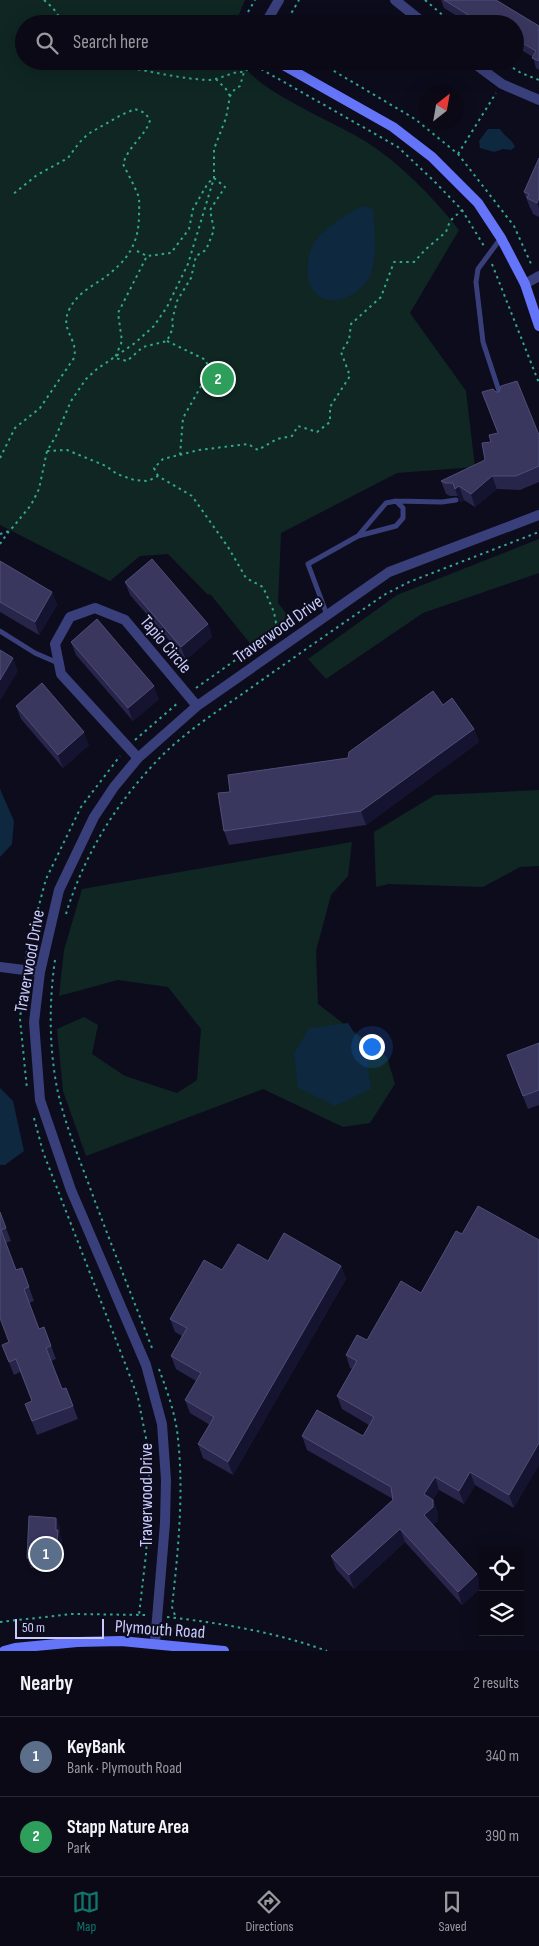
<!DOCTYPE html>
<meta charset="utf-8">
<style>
body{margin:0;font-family:"Sofia Sans Condensed",sans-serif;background:#13121e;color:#f1f3f6}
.controls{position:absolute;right:15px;bottom:15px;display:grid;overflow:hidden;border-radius:0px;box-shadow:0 5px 20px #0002}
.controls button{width:45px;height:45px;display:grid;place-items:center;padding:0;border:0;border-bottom:1px solid #2a2a34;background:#0a0915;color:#f1f3f6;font:25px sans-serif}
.compass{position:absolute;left:419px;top:85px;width:45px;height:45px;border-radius:50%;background:#0a0915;box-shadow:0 5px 20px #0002;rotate:31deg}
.scale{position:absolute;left:15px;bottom:12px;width:89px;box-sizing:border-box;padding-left:5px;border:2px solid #c9cbfd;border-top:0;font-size:14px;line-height:18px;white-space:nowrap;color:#c9cbfd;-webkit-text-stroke:4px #0d0c1c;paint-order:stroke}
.you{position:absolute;left:371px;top:1046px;width:18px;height:18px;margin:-12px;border:4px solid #fff;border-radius:50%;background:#1a73e8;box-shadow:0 0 0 8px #1a73e833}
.badge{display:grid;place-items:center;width:32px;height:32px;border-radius:50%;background:#0f766e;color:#fff;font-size:16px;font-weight:700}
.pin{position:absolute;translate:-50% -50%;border:2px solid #fff;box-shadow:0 1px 5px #0006}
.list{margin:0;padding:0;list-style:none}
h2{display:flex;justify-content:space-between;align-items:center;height:65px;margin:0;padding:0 20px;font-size:21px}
h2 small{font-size:16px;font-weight:400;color:#999aa0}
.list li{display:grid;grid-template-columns:32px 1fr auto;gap:15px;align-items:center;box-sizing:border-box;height:80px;padding:0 20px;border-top:1px solid #2a2a34}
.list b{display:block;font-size:19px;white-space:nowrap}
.list p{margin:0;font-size:16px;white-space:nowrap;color:#999aa0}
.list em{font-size:16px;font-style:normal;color:#999aa0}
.icon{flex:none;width:28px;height:28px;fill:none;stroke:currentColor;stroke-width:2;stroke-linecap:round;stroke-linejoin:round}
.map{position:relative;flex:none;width:539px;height:1651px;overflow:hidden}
.search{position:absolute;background:#0a0915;box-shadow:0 5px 20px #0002;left:15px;right:15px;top:15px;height:55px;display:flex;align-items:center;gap:12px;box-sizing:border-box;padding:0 18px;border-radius:28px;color:#999aa0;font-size:19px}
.sheet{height:225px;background:#0a0915}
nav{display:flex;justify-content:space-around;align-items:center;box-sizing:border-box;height:70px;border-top:1px solid #2a2a34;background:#0a0915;font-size:14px;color:#999aa0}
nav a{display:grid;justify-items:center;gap:2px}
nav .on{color:#0f766e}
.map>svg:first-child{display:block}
.green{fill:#0f2622}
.water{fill:#0d283f}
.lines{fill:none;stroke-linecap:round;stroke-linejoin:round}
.path{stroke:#31a991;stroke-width:2;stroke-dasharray:2.5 4;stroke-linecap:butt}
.lane{stroke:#393f7a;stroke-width:5}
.street{stroke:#393f7a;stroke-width:10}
.secondary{stroke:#6475f9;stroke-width:10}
.wall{fill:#27254a}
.shaded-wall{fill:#151430}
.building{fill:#39375e;stroke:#4f4e77}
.labels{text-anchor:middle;stroke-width:4;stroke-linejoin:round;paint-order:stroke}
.street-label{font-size:18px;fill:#c9cbfd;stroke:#0d0c1c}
</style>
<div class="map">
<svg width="539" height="1651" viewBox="0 0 539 1651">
<rect width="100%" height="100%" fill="#0d0c1c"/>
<!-- green -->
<path class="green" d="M0,0H245L235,24H24V61H240C258,92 333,121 365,141C402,165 431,195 459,230L410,313L466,391L475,467L397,473L281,533L278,603L290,618L253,647L211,595L207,594L168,554L140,556L110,581L0,525Z
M539,539V573L423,613L326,679L308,659L397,595Z
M539,790V866L520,867L483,887L389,884L376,887L374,832L435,795Z
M352,842L348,876L331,895L316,951L318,1004L387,1057L395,1084L370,1123L343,1127L263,1089L86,1156L63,1091L57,1029L84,1017L98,1025L92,1054L125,1076L177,1093L197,1080L201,1029L168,987L118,980L59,996L64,950L82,889Z"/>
<!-- water -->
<path class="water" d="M488,129H500C504,136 512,139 515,147L511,150L503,149L494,152L480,148L479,141Z
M363,206L373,209C374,230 378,253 371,274C367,284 357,293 347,297C304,314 297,258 321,234C333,222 348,214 363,206Z
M0,789L14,821L12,844L0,857Z
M348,1023L366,1051L371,1089L335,1106L298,1088L294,1053L309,1028Z
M0,1088L13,1101L24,1151L5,1165H0Z"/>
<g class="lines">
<!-- path -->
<path class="path" d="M44,0L53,8L64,24
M425,0L453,24
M244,24L245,17L255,0
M285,24L299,0
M100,61L104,63C138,68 172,78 207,80C221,80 231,71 244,72L254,64
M251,61L261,69L398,147L434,181L462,210L484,246
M317,61L415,119L458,154L514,226L532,266
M502,61L521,73L539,80
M216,79L226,89L230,96
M458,154L496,93
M214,178L225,187L210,210L214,230L206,250L196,256L191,278L177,301L172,321L173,328L167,341L143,347L127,361L115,358L122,341L118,313L147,256L171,253L189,229L193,209L208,183Z
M137,251L147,256
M492,264L539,383
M167,341L206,360L209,372L183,418L180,455
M47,451L67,450L106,466L117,474L134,480L148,481L158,476L192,496L228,547L246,578L263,587L274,612L276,623L281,628
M0,458L15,428L40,408L74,358C79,338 58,330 70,308C77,294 92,286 104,278C128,260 139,244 139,214C139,208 140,201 138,195C134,185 128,174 123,164C129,145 147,134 150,120L145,113L135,109L121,115L88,134L79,143L68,158L37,175L12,195
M158,476L154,468L163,459L199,450L248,444L258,450L277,439L292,436L298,426L317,432L330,422V407L350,376L341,352L349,340L351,324L381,297L394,262H414L426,249L446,232L450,221L462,210
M0,534L9,531L13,527L31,505L39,489L47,451L56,436L71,401L86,379L97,369L135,343L154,326L167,307L188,264L214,178V149L226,118L230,96L235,89L240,86L244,72
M0,544L9,531
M196,688L313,605V603
M135,740L179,702
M66,914C83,858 113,808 153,765C180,735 215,713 248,690C293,658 339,626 384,595L409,582L539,532
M26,960L27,950L46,879L81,807L120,756
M55,960C49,1002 49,1046 57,1088C64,1121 77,1153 89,1185C109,1240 131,1293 152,1348
M24,980L20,1019L27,1089
M34,1118L43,1152L128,1371L138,1398L146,1438L149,1455V1507L146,1554L139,1615
M159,1369C167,1391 176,1415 178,1439C184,1494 178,1552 172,1607L176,1618
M167,1617C221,1623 275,1632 327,1651
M0,1622L72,1614L147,1615"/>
<!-- lane -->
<path class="lane" d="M501,238L478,269L476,282L483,342L501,397
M396,501L442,502L456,500
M327,615L308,564L358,536L396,526L403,518V508L396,501L386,503L358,536
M0,631L35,653L58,663"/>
<!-- street -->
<path class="street" d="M395,0L425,24
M265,24L279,0
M471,61L502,84L539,100
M525,284L539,276
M138,758L61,674L55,644L70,617L95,608L125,620L197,706
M0,967L40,972
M155,1643L165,1523L166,1480L162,1424L146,1365L71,1190L40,1100L34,1022L40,972L59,890L94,817L114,787L138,758L197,706L389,572L539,515"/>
<!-- secondary -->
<path class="secondary" d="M276,61L393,127L432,157L478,203L501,238L525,284L539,326
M4,1651L15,1648L77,1642L121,1641L224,1651"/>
</g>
<!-- wall -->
<path class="wall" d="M441,0H496L539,26V70L536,68L533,57L523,51L519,57L515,55V24H470L444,8Z
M539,158V217L533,214L531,209L530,208L524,192Z
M539,435V482L520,490L497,489L475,507L464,500L460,502L458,496H450L446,494L441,481Z
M0,561L52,592L57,605L39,635L0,612Z
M125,582L208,624L212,637L186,660L130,595Z
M71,642L159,699L133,721L76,655Z
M443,705L474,729L479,742L366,825L229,845L224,831L230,792L348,758Z
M16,706L89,745L63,768L21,719Z
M539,1043V1105L528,1109L512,1069Z
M0,1212L11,1241L6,1243L16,1270L22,1268L34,1301L29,1303L39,1329L44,1327L56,1359L51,1361L62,1389L66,1388L78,1419L37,1435L25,1404L32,1401L20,1372L14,1375L2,1345L9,1342Z
M456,1231L514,1508L475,1485L464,1504L439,1490L433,1500L438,1513V1521L433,1525L482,1587L462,1605L405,1542L354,1589L336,1569L331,1556L393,1499L307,1450L302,1436H363L369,1425L342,1409L337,1396L352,1369L350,1368L346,1355L367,1340L421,1293Z
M268,1261L341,1266L346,1279L233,1475L203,1458L198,1444L210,1425L190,1413L185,1400L196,1381L176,1369L171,1356L182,1336L175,1332L170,1319L222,1270Z
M56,1518L60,1528V1535L62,1540L60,1570L31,1568L27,1558Z"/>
<!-- shaded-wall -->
<path class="shaded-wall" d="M519,41L523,51L519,57L516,47Z
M539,198V209L537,203Z
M492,476L497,489L475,507L471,494Z
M459,486L464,500L460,502L455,489Z
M52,592L57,605L39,635L35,622Z
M208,624L212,637L186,660L181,647Z
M13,658L18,671L0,701V680Z
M154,686L159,699L133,721L128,708Z
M474,729L479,742L366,825L361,811Z
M84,732L89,745L63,768L58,755Z
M341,1266L346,1279L233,1475L228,1462Z
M539,1443V1465L514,1508L509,1495Z
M470,1472L475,1485L464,1504L459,1491Z
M435,1477L439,1490L433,1500L438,1513V1521L429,1529L424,1515V1494Z
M56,1518L60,1528V1535L62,1540L60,1570L56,1560Z
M400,1529L405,1542L354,1589L349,1575Z
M477,1574L482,1587L462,1605L458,1592Z"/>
<!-- building -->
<path class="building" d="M444,0H496L539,26V61L532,58L536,51L519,41L515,47V24H483Z
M539,158V198L537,203L527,198L529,194L524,192Z
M517,381L539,435V466L516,476H492L471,494L459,486L455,489L453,483H445L441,481L485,460L482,443L491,442L489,435L498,433L482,392L493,389L496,392H499L501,386Z
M152,559L208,624L181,647L125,582Z
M0,561L52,592L35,622L0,602Z
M97,619L154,686L128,708L71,642Z
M0,650L13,658L0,680Z
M42,683L84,732L58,755L16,706Z
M433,691L443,705L452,698L474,729L361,811L224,831L218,793L230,792L228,775L348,758L349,752Z
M539,1043V1090L523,1096L507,1055Z
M478,1206L539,1240V1443L509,1495L470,1472L459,1491L435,1477L424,1494L433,1500V1507L424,1515L477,1574L458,1592L400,1529L349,1575L331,1556L393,1500L391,1487L302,1436L317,1410L363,1436L374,1417L337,1396L357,1361L346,1355L357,1335L367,1340L401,1281L421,1293L456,1231L462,1234Z
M0,1212L6,1228L1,1230L16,1270L22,1268L29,1287L24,1289L39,1329L44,1327L51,1346L46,1348L62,1389L66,1388L73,1406L32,1421L25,1404L32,1401L16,1359L9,1362L2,1345L9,1342L0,1318Z
M284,1233L341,1266L228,1462L198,1444L214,1417L185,1400L201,1373L171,1356L187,1328L170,1319L204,1260L222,1270L238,1244L268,1261Z
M29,1516L56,1518V1530H58L56,1560L27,1558Z"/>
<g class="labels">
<!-- street labels -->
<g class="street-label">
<text transform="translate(278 629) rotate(-35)" y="6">Traverwood Drive</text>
<text transform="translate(166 644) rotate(50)" y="6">Tapio Circle</text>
<text transform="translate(29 961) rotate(-80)" y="6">Traverwood Drive</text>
<text transform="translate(146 1495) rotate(-90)" y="6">Traverwood Drive</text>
<text transform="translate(160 1629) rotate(4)" y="6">Plymouth Road</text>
</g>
</g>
</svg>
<div class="controls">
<button><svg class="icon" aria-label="locate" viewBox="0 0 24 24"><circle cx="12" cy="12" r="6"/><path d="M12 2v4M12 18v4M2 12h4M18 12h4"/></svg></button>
<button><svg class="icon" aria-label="layers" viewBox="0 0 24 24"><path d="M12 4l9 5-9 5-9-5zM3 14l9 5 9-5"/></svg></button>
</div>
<svg class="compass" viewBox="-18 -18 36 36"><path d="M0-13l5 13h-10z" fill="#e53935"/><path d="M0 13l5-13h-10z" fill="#999aa0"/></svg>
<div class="scale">50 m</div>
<div class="you"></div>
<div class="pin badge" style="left:46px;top:1554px;background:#5c6f8a">1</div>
<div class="pin badge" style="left:218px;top:379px;background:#2e9e5b">2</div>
<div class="search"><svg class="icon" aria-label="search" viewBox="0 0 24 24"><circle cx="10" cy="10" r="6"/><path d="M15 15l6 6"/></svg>Search here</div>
</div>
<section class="sheet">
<h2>Nearby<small>2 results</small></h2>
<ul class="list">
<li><span class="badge" style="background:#5c6f8a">1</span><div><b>KeyBank</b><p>Bank · Plymouth Road</p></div><em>340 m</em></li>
<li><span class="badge" style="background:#2e9e5b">2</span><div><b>Stapp Nature Area</b><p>Park</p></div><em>390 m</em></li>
</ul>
</section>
<nav>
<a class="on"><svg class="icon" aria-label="map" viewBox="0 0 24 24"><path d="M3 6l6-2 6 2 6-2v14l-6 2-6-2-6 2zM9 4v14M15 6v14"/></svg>Map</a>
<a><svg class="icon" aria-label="directions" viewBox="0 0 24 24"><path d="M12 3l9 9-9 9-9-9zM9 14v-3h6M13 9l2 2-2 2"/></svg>Directions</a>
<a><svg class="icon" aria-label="saved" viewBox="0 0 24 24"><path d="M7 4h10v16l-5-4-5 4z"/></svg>Saved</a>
</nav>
